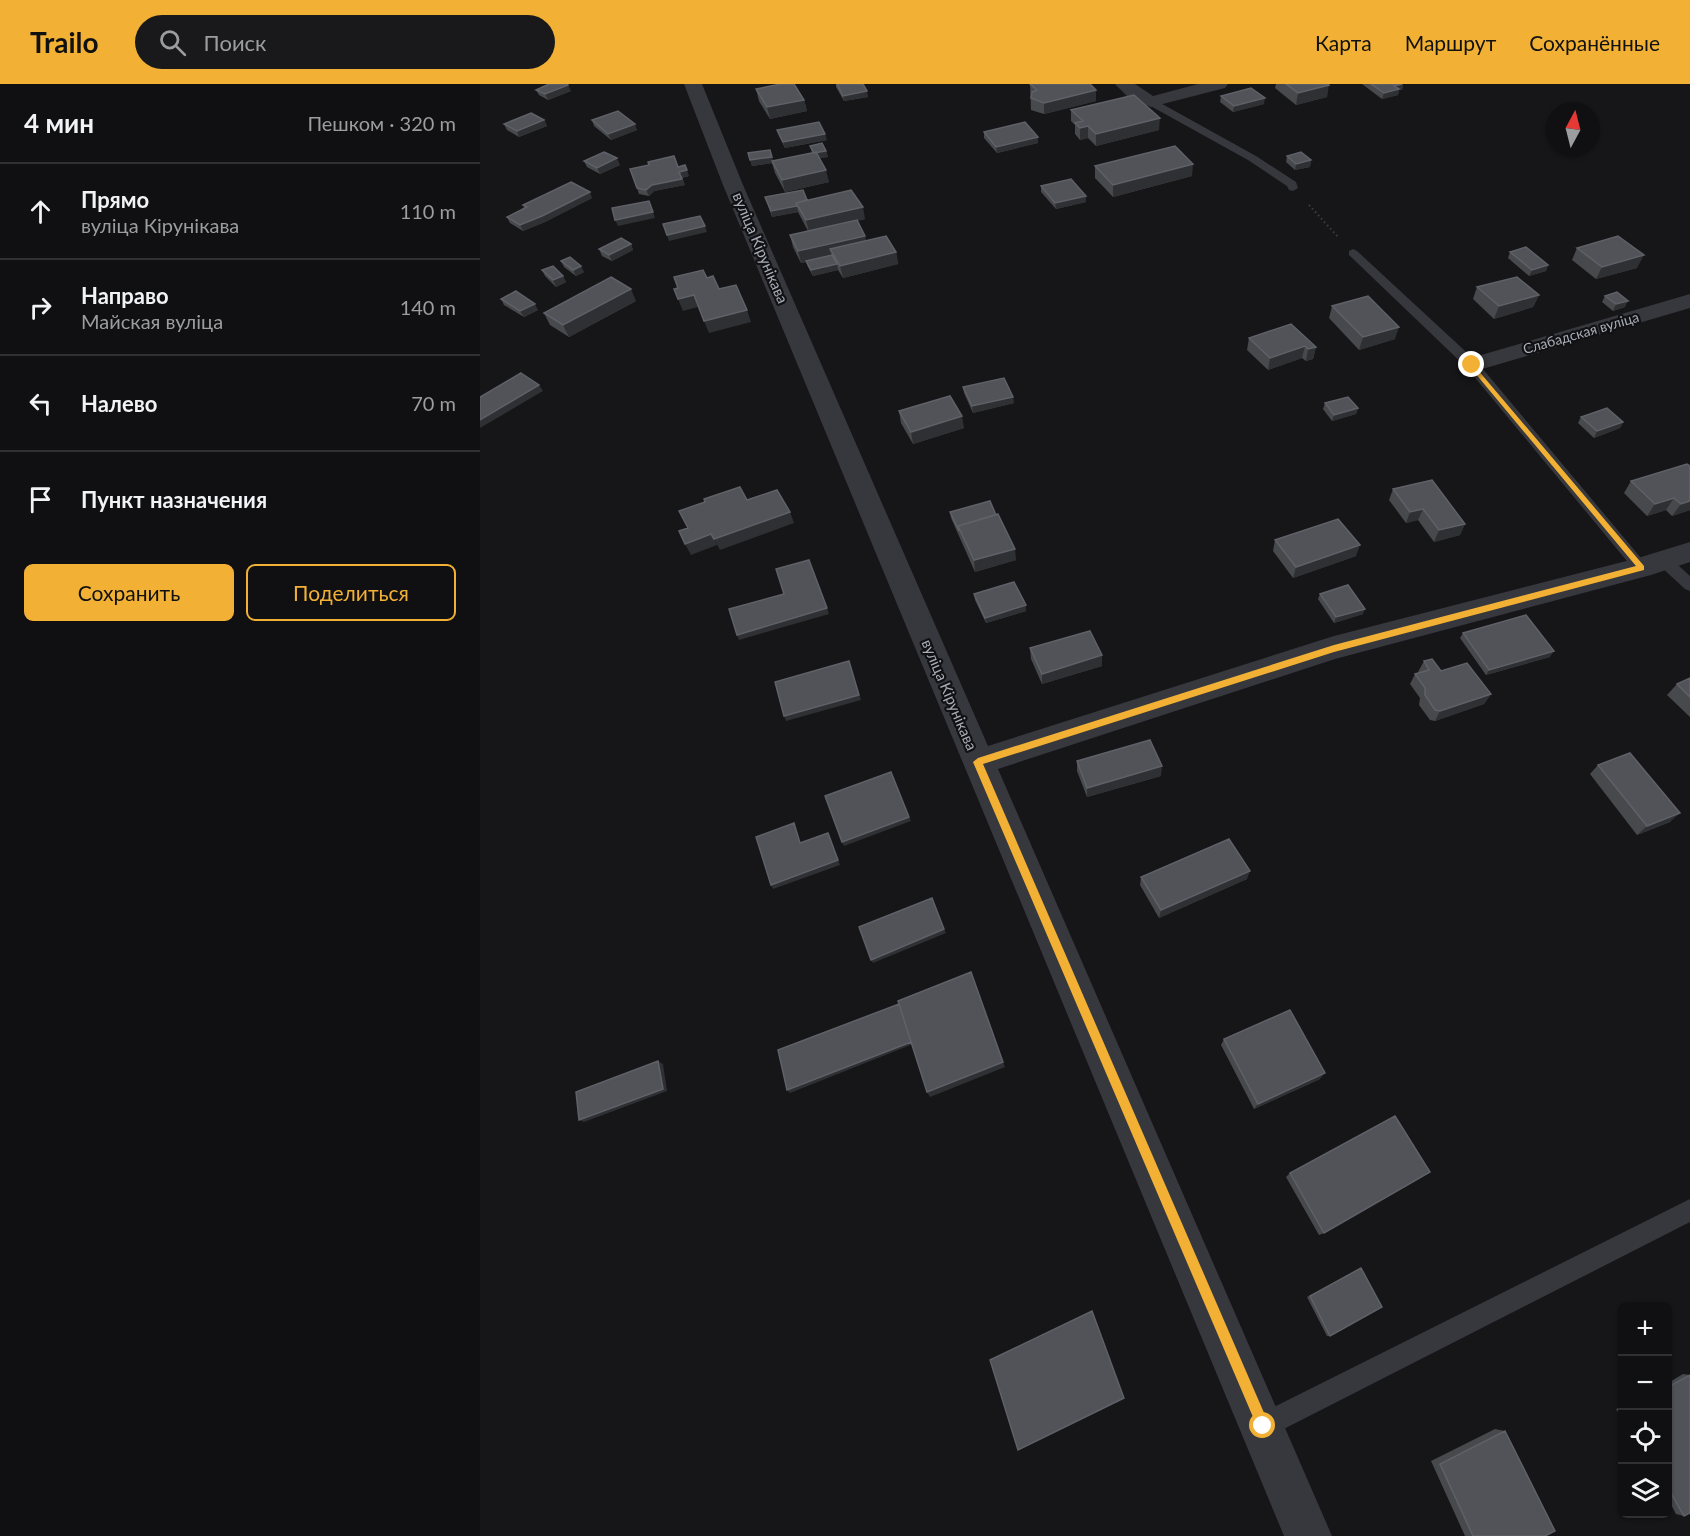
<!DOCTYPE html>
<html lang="ru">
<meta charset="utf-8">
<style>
body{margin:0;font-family:Lato,sans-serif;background:#19191b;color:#f1f3f6}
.controls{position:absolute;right:18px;bottom:18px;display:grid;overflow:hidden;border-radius:9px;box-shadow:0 2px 4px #0004}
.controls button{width:54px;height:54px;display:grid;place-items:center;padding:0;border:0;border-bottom:2px solid #303032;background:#101012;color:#f1f3f6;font:30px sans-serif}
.compass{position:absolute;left:1066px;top:18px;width:54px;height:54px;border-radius:50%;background:#101012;box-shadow:0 2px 4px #0004;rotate:7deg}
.stop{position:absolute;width:18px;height:18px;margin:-14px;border:4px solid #f2b134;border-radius:50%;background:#fff}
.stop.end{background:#f2b134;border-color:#fff;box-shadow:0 2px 6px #0008}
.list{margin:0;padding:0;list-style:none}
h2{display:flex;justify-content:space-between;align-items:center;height:78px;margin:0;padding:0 24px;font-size:26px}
h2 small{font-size:20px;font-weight:400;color:#9c9d9f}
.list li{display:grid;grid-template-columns:39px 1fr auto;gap:18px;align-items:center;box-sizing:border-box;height:96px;padding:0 24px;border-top:2px solid #303032}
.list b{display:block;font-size:22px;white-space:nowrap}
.list p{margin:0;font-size:20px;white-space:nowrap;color:#9c9d9f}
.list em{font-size:20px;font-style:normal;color:#9c9d9f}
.actions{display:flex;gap:12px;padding:18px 24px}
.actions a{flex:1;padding:14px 0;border:2px solid #f2b134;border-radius:9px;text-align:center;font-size:21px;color:#f2b134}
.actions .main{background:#f2b134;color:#111}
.icon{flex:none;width:33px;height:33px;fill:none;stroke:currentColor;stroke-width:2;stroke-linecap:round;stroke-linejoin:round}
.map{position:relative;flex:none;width:1210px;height:1452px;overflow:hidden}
header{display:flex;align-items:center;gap:36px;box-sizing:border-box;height:84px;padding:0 30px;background:#f2b134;color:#111}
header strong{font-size:28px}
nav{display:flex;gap:33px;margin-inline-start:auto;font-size:21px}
.search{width:420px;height:54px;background:#19191b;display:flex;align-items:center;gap:15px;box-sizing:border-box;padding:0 21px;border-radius:33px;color:#9c9d9f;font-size:22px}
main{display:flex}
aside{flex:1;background:#101012}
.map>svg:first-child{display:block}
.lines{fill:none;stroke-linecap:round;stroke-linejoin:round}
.path{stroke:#3d3f44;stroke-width:2;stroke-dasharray:1.5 3;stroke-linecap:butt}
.service{fill:#37383d;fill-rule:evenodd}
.minor{fill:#37383d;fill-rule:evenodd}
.wall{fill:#47494d}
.shaded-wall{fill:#2f3033}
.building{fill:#525359;stroke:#5f6168;stroke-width:1.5}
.route{fill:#f2b134}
.labels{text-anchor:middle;stroke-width:4.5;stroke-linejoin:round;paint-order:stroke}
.far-street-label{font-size:14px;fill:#a8adb8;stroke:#111113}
.street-label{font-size:15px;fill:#a8adb8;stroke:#111113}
</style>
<header>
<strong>Trailo</strong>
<div class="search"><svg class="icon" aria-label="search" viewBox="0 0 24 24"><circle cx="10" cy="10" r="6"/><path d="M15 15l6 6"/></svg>Поиск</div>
<nav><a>Карта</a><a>Маршрут</a><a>Сохранённые</a></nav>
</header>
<main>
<aside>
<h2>4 мин<small>Пешком · 320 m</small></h2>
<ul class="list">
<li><svg class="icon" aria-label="ahead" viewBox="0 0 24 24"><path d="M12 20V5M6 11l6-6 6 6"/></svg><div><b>Прямо</b><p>вуліца Кірунікава</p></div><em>110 m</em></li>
<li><svg class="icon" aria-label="right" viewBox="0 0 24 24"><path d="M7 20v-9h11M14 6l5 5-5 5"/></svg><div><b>Направо</b><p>Майская вуліца</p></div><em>140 m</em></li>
<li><svg class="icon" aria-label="left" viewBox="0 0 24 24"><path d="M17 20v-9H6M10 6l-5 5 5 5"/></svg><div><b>Налево</b></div><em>70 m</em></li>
<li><svg class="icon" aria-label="arrive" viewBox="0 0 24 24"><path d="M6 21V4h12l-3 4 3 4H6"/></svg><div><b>Пункт назначения</b></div></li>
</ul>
<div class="actions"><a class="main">Сохранить</a><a>Поделиться</a></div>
</aside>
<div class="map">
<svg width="1210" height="1452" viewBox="0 0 1210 1452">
<rect width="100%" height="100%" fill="#161618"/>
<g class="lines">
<!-- path -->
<path class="path" d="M829,121L858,153"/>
<!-- service -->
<path class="service" d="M667,16H675L776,72L816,98L818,104L813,107L809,106L807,102L768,76L667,20Z
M873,165L877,167L997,278L1166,480L1169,484L1166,488H1156L987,284L869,171V167Z
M1184,471L1189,473L1210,492V507L1205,505L1179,481L1176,477L1179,473Z
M1210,1115V1138L792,1351L783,1354L774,1351L771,1342L774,1333Z"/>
<!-- minor -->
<path class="minor" d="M204,0H222L263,101L508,662L854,552L1158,474L1210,458V478L1171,491L855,575L518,685L852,1452H804L243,101Z
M635,0H655L673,12L718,0H748L745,4L671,23L648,13Z
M1210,210V224L992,288L984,286L980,281L984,276Z"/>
</g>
<!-- wall -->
<path class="wall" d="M356,0H383L388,13L364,17L356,3Z
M550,0H610L616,17L564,30L551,26Z
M796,0H848L847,13L816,21L795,4Z
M882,0H923L922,6H919L918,11L902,15Z
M276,5L324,16L327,27L290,35L279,17Z
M56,6L91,7L68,16L59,11Z
M741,12L784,20L753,28L740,18Z
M591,26L679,46L616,62L608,54L600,56L595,50V41L591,37Z
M64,36L67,42L39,53L27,46L24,40Z
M112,36L157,46L131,56L114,42Z
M297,46L347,56L305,64L299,52Z
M504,48L558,59L517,69L504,54Z
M330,62L346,67L348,73L339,74L349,98L305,108L295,89L292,79L272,82L268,69L293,77L332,69Z
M807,72L831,76L830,83L815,86L806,78Z
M104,77L140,81L120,90L107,83Z
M615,82L712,92L633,113L615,94Z
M198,83L209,92L202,94L205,101L174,107L169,112L159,110L157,104Z
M561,102L606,118L576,125L561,108Z
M285,113L327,116L385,135L377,137L386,156L416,168L418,180L363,194L358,186L333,192L328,183L326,178L321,179L313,163L310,151L328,147L318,128L292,133Z
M112,114L65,138L43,147L30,139L27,133L44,124L43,121Z
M151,160L153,166L132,177L122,172L119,165Z
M1097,164L1157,184L1116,195L1092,176Z
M1030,168L1068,181L1066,187L1049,192L1028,174Z
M81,177L104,188L96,192L84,183Z
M62,186L83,192L86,198L76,203L65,192Z
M997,203L1059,211L1053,223L1014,235L993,215Z
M1125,212L1145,223L1133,227L1122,218Z
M21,215L58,226L44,233L24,221Z
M156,217L89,253L70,241L64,229Z
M852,222L915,255L879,266L849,234Z
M769,254L836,263L833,275L826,277L822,274L788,286L767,266Z
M483,303L534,319L493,329L484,309Z
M845,319L878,324L876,330L852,337L843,325Z
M419,327L484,344L433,360L421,339Z
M1101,333L1143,338L1140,344L1114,354L1098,339Z
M1207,380L1210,426L1192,432L1186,426L1167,432L1144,409L1151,397Z
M913,405L985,440L980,451L954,458L938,436L926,439L909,416Z
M470,428L536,476L495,488L471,434Z
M795,456L876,472L813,494L793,467Z
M494,510L546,527L506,539L495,516Z
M840,510L883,530L854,539L838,515Z
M983,549L1070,573L1006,591L980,554Z
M550,564L622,582L562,600L551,575Z
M944,577L961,587L1011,610L1004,620L955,637L950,636L939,621L940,614L930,600L935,590L939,589L938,588Z
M1210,594V633L1187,611L1197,600Z
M597,677L681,692L607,713L597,687Z
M1118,681L1190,738L1157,751L1110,690Z
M661,793L767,795L679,834L660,801Z
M744,955L840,995L774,1025L741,961Z
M810,1089L844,1149L839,1151L806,1093Z
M881,1184L850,1252H847L827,1213Z
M1203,1290L1210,1291L1204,1432L1196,1430L1188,1415V1299Z
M1143,1322V1336L1136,1325Z
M1015,1345L1025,1347L1065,1452H985L951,1377Z"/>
<!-- shaded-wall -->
<path class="shaded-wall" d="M923,0L922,6H919L918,11L902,15L904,9L914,2Z
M88,1L91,7L68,16L65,10Z
M849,1L847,13L816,21L818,9Z
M616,6V17L564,30V19Z
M387,7L388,13L364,17L363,12Z
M785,14L784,20L753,28L754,22Z
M324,16L327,27L290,35L287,23Z
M680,34L679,46L616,62V50Z
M64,36L67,42L39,53L37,47Z
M155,40L157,46L131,56L128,50Z
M608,42V54L600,56V44Z
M345,50L347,56L305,64L303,58Z
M558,53V59L517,69L516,63Z
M346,67L348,73L335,75L334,69Z
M292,73L294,79L272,82L270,76Z
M137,74L140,81L120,90L117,84Z
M831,76L830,83L815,86L816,80Z
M713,80L712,92L633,113V101Z
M207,86L209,92L201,94L199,88Z
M346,86L349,98L305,108L302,96Z
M202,95L205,101L174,107L169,112L166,106L172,101Z
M110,108L112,114L65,138L43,147L40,141Z
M606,112V118L576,125L575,119Z
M169,117L175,134L138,142L135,136Z
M317,122L318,128L292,133L291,127Z
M383,123L385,135L329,148L326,136Z
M225,142L227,148L189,157L187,151Z
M385,152L388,164L350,165L352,172L321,179L318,167Z
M151,160L153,166L132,177L129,171Z
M416,168L418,180L363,194L360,182Z
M1164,171L1157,184L1116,195L1122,183Z
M357,180L358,186L333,192L331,186Z
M1068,181L1066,187L1049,192L1052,186Z
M101,182L104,188L96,192L93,186Z
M83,192L86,198L76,203L73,196Z
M151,205L156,217L89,253L83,241Z
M214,211L218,223L203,227L198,215Z
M1059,211L1053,223L1014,235L1019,222Z
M1148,217L1145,223L1133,227L1136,220Z
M55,220L58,226L44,233L40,227Z
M267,226L271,238L229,249L224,237Z
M919,243L915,255L879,266L883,253Z
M825,262L822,274L788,286L790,274Z
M836,263L833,275L826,277L828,265Z
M59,301L63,307L0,344V336Z
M533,313L534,319L493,329L492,322Z
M878,324L876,330L852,337L854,331Z
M482,332L484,344L433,360L431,348Z
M1143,338L1140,344L1114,354L1117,347Z
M1194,414L1186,426L1167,432L1175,420Z
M1210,415V426L1192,432L1201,420Z
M943,425L938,436L926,439L930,428Z
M310,428L314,439L240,466L234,455Z
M985,440L980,451L954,458L959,446Z
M231,450L237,461L211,471L205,460Z
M880,461L876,472L813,494L816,483Z
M535,465L536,476L495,488L494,476Z
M546,521V527L506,539L505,534Z
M347,524L349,530L259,556L257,551Z
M885,525L883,530L854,539L856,533Z
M1074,567L1070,573L1006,591L1009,586Z
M622,571V582L562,600V590Z
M369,577L381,616L306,637L304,632Z
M1011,610L1004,620L955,637L960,627Z
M682,682L681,692L607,713V704Z
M1200,729L1190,738L1157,751L1167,742Z
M429,733L431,737L364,762L362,758Z
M348,749L360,781L293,805L291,801Z
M770,787L767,795L679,834L681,826Z
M464,845L466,849L393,879L391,876Z
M421,923L433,960L310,1009L307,1006Z
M178,977L183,980L187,1007L104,1038L99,1036Z
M523,978L525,983L450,1013L447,1008Z
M845,989L840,995L774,1025L778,1020Z"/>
<!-- building -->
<path class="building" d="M69,0H87L88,1L65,10L56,6Z
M301,0H314L324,16L287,23L276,5Z
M357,0H383L387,7L363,12Z
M550,0H610L616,6L564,19L551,14L552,8L557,6Z
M806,0H848L849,1L818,9Z
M891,0H922L914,2L919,5L904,9Z
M771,4L785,14L754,22L741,12Z
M654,11L680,34L616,50L608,42L600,44L595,39L603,37L591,26Z
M138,27L155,40L128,50L112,36Z
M51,29L64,36L37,47L24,40Z
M339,38L345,50L303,58L297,46Z
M545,38L558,53L516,63L504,48Z
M342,59L346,67L334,69L330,62Z
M695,62L713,80L633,101L615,82Z
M290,66L292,73L270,76L268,69Z
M124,68L137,74L117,84L104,77Z
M336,68L346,86L302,96L292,77Z
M821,68L831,76L816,80L807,72Z
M194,72L198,83L205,81L207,86L199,88L202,95L172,101L166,106L157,104L150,85L169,81L168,78Z
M591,95L606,112L575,119L561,102Z
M91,98L110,108L62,132L40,141L27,133L47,123L43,121Z
M323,106L327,116L316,119L317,122L291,127L285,113Z
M371,106L383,123L326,136L316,119Z
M169,117L173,128L135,136L132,124Z
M220,132L225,142L187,151L183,140Z
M377,136L385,152L318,167L310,151Z
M406,152L416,168L360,182L350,165Z
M1138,152L1164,171L1122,183L1097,164Z
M141,154L151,160L129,171L119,165Z
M1046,163L1068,181L1052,186L1030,168Z
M352,171L357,180L331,186L326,177Z
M90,173L101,182L93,186L81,177Z
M73,182L83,192L73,196L62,186Z
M223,186L227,194L233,192L239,205L256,201L267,226L224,237L214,211L198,215L194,205L198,204L194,193Z
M131,193L151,205L83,241L64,229Z
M1037,193L1059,211L1019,222L997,203Z
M36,207L55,220L40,227L21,215Z
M1137,208L1148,217L1136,220L1125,212Z
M888,212L919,243L883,253L852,222Z
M811,240L836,263L828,265L825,262L790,274L769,254Z
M41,289L59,301L0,336V313Z
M524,294L533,313L492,322L483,303Z
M470,312L482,332L431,348L419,327Z
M868,313L878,324L854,331L845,319Z
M1127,324L1143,338L1117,347L1101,333Z
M1207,380L1210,382V417L1201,420L1194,414L1175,420L1151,397Z
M952,396L985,440L959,446L943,425L930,428L913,405Z
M260,403L267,416L297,406L310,428L234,455L231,450L205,460L199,447L208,444L199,427L225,418L224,415Z
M510,417L516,431L478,442L479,447L470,428Z
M518,430L535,465L494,476L478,442Z
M858,435L880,461L816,483L795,456Z
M329,476L347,524L257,551L249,525L304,510L296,485Z
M534,498L546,521L505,534L494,510Z
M868,501L885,525L856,533L840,510Z
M1046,531L1074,567L1009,586L983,549Z
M610,547L622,571L562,590L550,564Z
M952,575L961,587L987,579L1011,610L960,627L955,626L945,611V604L935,590L949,586L944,577Z
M369,577L379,611L304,632L295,598Z
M1210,594V613L1197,600Z
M670,656L682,682L607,704L597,677Z
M1150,669L1200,729L1167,742L1118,681Z
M411,688L429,733L362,758L345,712Z
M314,739L320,759L348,749L358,776L291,801L276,753Z
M749,755L770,787L681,826L661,793Z
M452,814L464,845L391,876L379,843Z
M491,888L523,978L447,1008L418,917Z
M419,920L431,958L307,1006L298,966Z
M810,926L845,989L778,1020L744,955Z
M178,977L183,1005L99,1036L96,1008Z
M915,1032L950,1088L844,1149L810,1089Z
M881,1184L902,1223L850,1252L830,1212Z
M612,1227L644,1314L538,1366L510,1276Z
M1210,1291V1429L1204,1432L1188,1404V1303Z
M1025,1347L1075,1447L1065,1452H993L960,1380Z"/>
<!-- route -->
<path class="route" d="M992,279L1164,482V486L854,568L503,680L788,1338L790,1342L788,1347L783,1349L779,1347L493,678L498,674L854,561L1156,482L990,283Z"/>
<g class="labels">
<!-- far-street labels -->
<g class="far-street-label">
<text transform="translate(1101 249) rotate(-16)" y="5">Слабадская вуліца</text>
</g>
<!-- street labels -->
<g class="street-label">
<text transform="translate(280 164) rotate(67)" y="5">вуліца Кірунікава</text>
<text transform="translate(469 611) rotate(67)" y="5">вуліца Кірунікава</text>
</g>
</g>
</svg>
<div class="controls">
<button>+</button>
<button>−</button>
<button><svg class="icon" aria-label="locate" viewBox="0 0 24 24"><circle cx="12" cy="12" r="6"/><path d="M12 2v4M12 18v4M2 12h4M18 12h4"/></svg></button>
<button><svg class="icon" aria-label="layers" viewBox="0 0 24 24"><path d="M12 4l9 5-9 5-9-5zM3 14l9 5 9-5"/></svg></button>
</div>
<svg class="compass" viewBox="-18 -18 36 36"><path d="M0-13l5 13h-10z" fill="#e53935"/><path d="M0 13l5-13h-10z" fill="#9c9d9f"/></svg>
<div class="stop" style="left:783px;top:1342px"></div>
<div class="stop end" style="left:992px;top:281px"></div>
</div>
</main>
